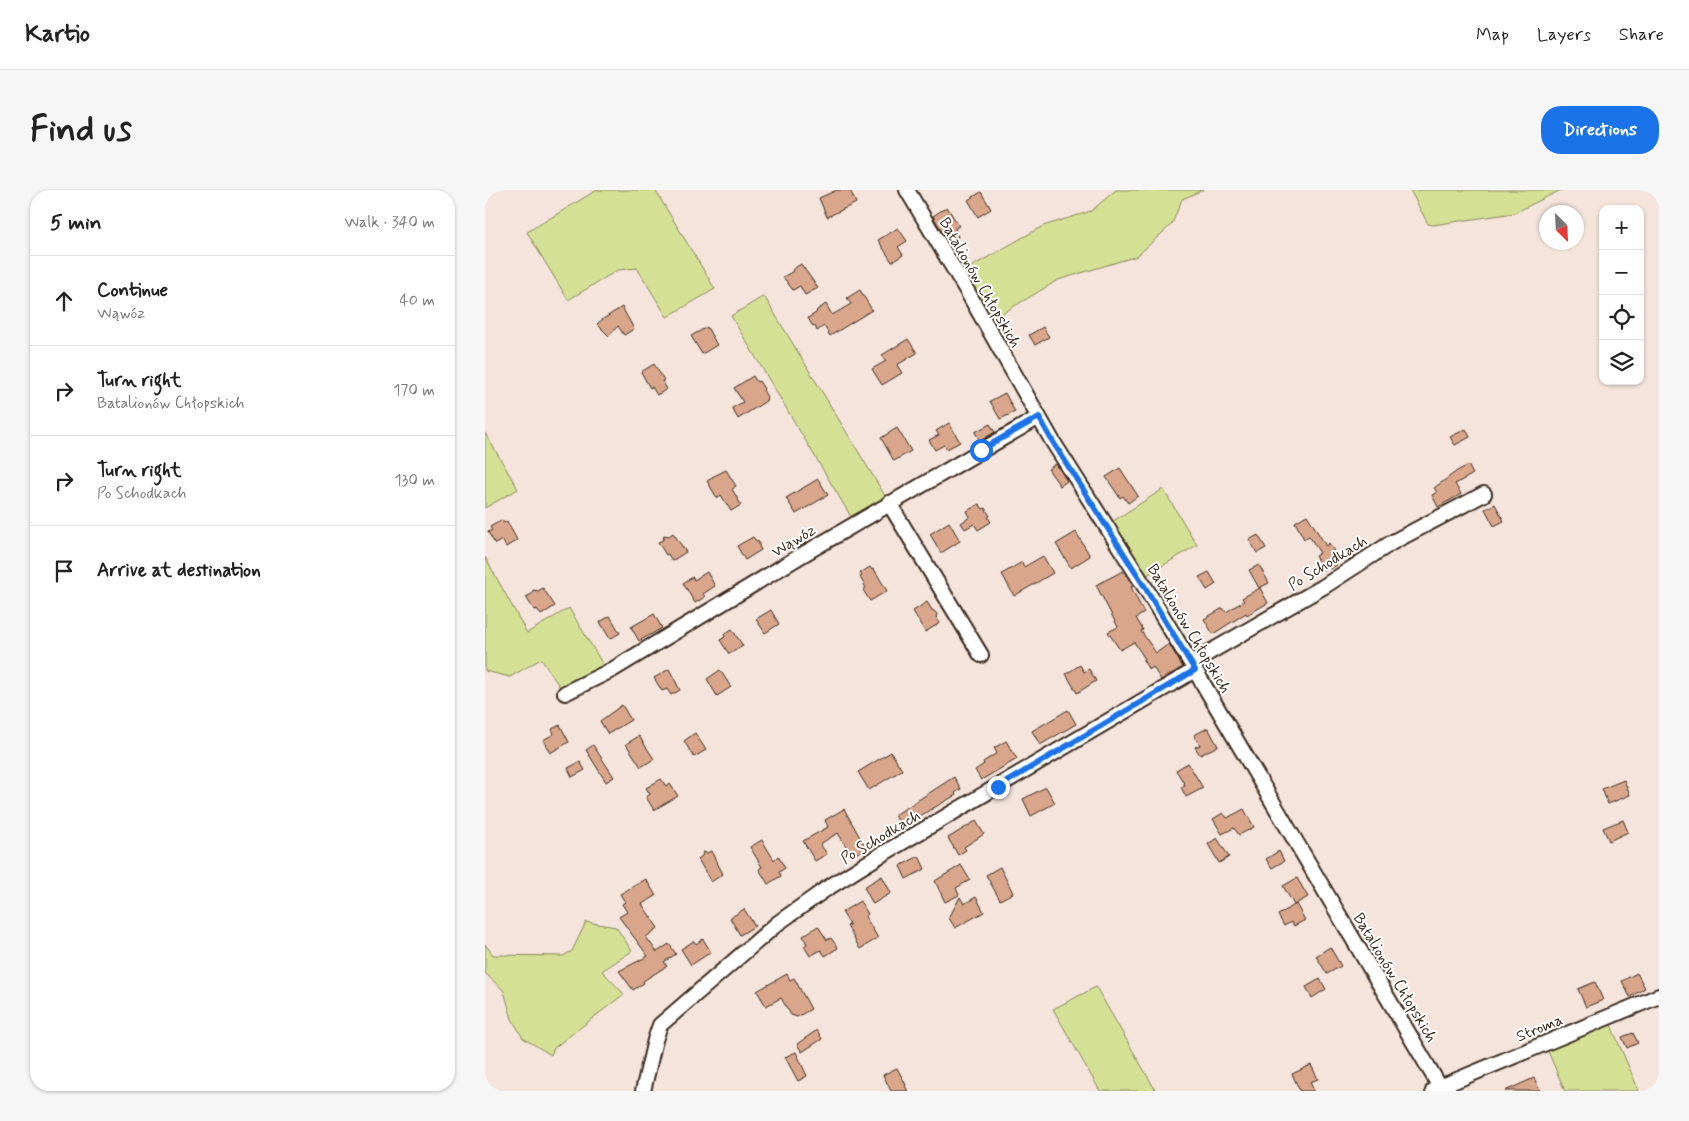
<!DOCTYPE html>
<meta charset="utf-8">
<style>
body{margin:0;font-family:Mynerve,sans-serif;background:#f6f6f6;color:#222}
.controls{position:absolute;right:15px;top:15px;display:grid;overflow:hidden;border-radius:10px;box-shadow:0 1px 4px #0004}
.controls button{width:45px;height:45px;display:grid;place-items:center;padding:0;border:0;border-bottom:1px solid #e0e0e0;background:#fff;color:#222;font:25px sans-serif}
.compass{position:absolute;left:1054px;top:15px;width:45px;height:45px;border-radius:50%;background:#fff;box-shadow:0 1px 4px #0004;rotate:156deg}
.stop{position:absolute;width:15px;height:15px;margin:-11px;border:4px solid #1a73e8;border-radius:50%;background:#fff}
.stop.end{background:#1a73e8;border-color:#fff;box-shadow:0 1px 5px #0008}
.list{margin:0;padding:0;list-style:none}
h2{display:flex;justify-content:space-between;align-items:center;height:65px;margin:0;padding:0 20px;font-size:21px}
h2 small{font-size:16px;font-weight:400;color:#767676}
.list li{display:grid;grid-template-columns:32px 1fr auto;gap:15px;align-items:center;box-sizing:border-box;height:90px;padding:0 20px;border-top:1px solid #e0e0e0}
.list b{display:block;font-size:19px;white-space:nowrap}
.list p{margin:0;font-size:16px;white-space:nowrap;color:#767676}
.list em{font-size:16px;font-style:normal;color:#767676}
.icon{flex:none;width:28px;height:28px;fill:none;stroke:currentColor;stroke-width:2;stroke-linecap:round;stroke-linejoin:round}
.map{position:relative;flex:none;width:1174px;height:901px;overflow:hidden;border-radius:20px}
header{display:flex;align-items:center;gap:30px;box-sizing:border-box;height:70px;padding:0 25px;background:#fff;border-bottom:1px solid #e0e0e0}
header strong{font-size:24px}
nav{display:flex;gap:28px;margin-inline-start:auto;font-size:18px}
.intro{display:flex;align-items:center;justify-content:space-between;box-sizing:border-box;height:120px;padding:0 30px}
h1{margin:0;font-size:35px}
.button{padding:12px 22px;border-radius:20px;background:#1a73e8;color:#fff;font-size:18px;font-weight:700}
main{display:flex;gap:30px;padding:0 30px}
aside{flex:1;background:#fff;border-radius:20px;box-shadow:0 1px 4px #0004}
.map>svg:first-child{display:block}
.green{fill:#d4e195;stroke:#88865a}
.building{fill:#d9a68c;stroke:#3b2a1e}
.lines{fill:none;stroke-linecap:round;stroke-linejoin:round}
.minor-casing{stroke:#3b2a1e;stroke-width:18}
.minor{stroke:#fff;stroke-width:14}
.route{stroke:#1a73e8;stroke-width:6}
.labels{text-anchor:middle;stroke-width:4;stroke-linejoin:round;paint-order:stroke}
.street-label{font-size:16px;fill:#3b2a1e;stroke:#fff}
</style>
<header>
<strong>Kartio</strong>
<nav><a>Map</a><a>Layers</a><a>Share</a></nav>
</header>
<div class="intro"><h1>Find us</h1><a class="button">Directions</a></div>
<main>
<aside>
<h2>5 min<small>Walk · 340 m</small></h2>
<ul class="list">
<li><svg class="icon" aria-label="ahead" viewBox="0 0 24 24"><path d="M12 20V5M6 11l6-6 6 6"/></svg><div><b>Continue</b><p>Wąwóz</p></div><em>40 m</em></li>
<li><svg class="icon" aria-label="right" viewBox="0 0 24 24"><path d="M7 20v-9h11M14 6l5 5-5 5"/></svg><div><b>Turn right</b><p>Batalionów Chłopskich</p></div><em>170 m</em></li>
<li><svg class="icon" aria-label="right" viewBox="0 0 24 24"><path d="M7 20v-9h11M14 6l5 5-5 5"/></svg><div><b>Turn right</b><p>Po Schodkach</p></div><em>130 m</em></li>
<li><svg class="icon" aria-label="arrive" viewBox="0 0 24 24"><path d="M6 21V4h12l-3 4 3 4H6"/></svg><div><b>Arrive at destination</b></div></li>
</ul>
</aside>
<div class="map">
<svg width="1174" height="901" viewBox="0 0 1174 901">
<rect width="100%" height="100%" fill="#f4e4dc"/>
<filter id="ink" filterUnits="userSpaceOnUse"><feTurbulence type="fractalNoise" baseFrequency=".02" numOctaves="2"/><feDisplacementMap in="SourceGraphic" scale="10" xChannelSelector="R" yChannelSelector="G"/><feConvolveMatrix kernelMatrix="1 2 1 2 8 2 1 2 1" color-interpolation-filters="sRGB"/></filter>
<g filter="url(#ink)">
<!-- green -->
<path class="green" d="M112,0H170L230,99L182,127L152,78L133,80L83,110L42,42Z
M631,0H718L697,9L687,34L652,66L573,90L503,132L475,83L558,36L606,21Z
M925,0H1076L1029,23L948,35L943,34Z
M279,106L402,309L368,330L246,126Z
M0,243L33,299L0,318Z
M678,299L712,355L659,387L625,333Z
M0,367L42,443L84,418L120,478L77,500L56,469L25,487L0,481Z
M101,732L131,737L147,761L117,781L139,804L69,858L66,865L38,848L27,829L19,801L0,783V754L8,765L78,766L87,761Z
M611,797L671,901H615L568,819Z
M1125,833L1154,901H1080L1062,859Z"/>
<!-- building -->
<path class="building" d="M352,0H365L371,13L342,27L334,8Z
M496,2L506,19L493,27L483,10Z
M462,17L474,36L470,38L473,47L463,53L448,26Z
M413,38L422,51L413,57L418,65L407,72L393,50Z
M316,74L333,98L320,105L315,96L308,100L298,87L307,82L308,79Z
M375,100L387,120L345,146L339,136L332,141L330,136L327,135L323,128L331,123L332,120L341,114L347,125L366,114L362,108Z
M137,117L149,139L139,145L133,136L124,146L112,134L118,129Z
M222,137L232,155L217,164L206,146Z
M558,137L564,147L550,155L544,145Z
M423,149L432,163L412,175L417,183L397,195L387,179L401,171L397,165Z
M169,174L179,190L177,191L182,199L172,205L167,197L165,198L156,182Z
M268,186L272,192L274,191L279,199L278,200L282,207L281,211L253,229L247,218L258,212L249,198Z
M520,203L530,222L515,229L505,211Z
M464,233L475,252L462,259L459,255L450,260L444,250L454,245L451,241Z
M505,234L510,242L495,251L490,242Z
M412,238L426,261L409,271L396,248Z
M981,239L985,247L970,255L965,247Z
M571,274L582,291L575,296L563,279Z
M983,275L988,284L970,294L976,304L953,317L947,305L952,302L949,298L972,281Z
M635,278L653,306L643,313L638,306L635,308L621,287Z
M241,280L251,296L247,299L256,315L246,321L236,305L232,308L222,291L227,288V287Z
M333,289L343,305L311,324L301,308Z
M494,314L498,319L500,318L505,326L503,327L506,332L493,340L489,334L480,339L476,333L485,327L482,321Z
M1010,314L1019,331L1009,336L1000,319Z
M822,325L841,356L844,353L854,370L850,372L852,375L845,379L844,376L838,380L830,366L835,363L824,346L819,349L810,332Z
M17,330L19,333L22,331L32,350L21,357L17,350L10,354L3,342L7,340L5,337Z
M464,332L475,351L456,363L445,344Z
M591,342L605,366L586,378L571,354Z
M188,343L201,362L187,371L183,364L181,365L173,352L178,350L179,345L184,346Z
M773,345L781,358L772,363L764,350Z
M268,347L271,351L274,352V356L276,360L260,370L252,356Z
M558,366L568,383L529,406L517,384L537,372L539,377Z
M774,375L784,393L774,398L764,380Z
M385,377L387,380L389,379L402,401L385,411L378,400L381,398L375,387L377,386L375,383Z
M638,381L649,396L646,397L659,423L651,428L658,440L656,441L671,463L684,454L698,477L676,490L668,477L664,480L658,470L660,469L649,452L635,460L623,442L633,437L611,395Z
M222,382L230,396L218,404L220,407L210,413L198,393L208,387L209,390Z
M724,382L731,394L722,400L714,387Z
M58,398L70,416L56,425L52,419L49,420L41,407L47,404L48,400L53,401Z
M775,398L783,413L762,425L761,423L728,444L719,429L738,418L741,422L759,411L757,408Z
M442,412L447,420L449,421L452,424L451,427L455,433L440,442L428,421Z
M286,420L294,434L280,443L271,429Z
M169,424L177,438L154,451L146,437Z
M125,426L135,443L125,449L115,432Z
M247,439L258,456L244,464L235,450L240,447L239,444Z
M595,475L599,482L604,479L611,491L592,503L581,484Z
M184,479L195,500L186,505L182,499L177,501L169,488Z
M235,480L246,497L232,506L222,489Z
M137,515L146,530L123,544L115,531Z
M583,520L591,534L555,555L547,541Z
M75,535L84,552L65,563L58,550L69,544L67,539Z
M723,538L733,556L715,565L710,557L715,555L709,545Z
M210,543L221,560L209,567L199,551Z
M154,546L169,569L156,577L141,554Z
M521,551L532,569L496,590L490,580L499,574L498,572L512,563L509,558Z
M108,555L129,587L121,592L101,560Z
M406,562L417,580L384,600L373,582Z
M95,572L100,580L87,587L83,578Z
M703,573L718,598L701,607L696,597L700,595L691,580Z
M469,587L476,599L470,603L471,605L416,637L410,625Z
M176,589L181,596L185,594L193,606L169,620L161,607L165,604L161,598Z
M1139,590L1145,605L1123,614L1117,599Z
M561,597L570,613L546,626L538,609Z
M359,619L381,658L367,666L353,643L335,654L342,664L330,671L318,651L343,637L340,630Z
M759,619L769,637L754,645L749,638L737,644L728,629L738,623L742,628Z
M1138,630L1143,642L1124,651L1118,638Z
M491,631L499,644L479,657L481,660L473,665L463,648Z
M732,648L744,667L734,673L723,654Z
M277,650L289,670L293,666L300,678L294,682L296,686L283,694L274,679L277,677L265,657Z
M226,661L238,684L226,692L213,669L217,666L218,662L222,663Z
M794,661L799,671L787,678L781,669Z
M434,666L440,679L421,689L415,676Z
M476,675L485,690L471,698L474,705L460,712L450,691Z
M515,677L528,703L515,710L501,685Z
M397,686L406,703L388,714L379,697Z
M812,688L823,707L809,715L798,696Z
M161,689L171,706L157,714L173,738L161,747L172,762L184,754L191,764L179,772L182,776L158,791L159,793L148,800L134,781L163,766L134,727L142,722L137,714L140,712L135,704Z
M475,707L479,714L491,707L499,722L470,738L464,728Z
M375,711L383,724L380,726L393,748L375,759L362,736L365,735L357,722Z
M811,714L820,730L809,736L806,732L799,736L793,725Z
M259,719L270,736L255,745L245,728Z
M333,736L342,750L346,748L353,758L340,766L336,760L325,766L319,756L322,754L318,746Z
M218,749L226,762L206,775L196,759L209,751L211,754Z
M845,757L856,776L842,784L831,766Z
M1152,783L1160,798L1145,807L1137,791Z
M302,784L305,790L309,788L326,819L312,827L306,825L296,808L281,816L272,801Z
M835,789L841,799L827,808L821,797Z
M1110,792L1118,810L1101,817L1093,799Z
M332,840L337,849L317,862L312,854Z
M1148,843L1153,853L1142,858L1137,847Z
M311,862L322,886L313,891L300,867Z
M826,875L833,889L825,892L829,901H815L807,884Z
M412,878L421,895L420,896L423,901H406L398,885Z
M1049,888L1055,901H1020Z"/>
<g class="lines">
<!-- minor casing -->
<g class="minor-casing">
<path id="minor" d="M422,0L482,101L568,252L658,394L710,480L955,897
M404,313L496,465
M706,473L838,397L906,353L999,304
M80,503L127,480L317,365L554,227
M158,901L170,850L175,835L293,733L341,699L389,669L710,480
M948,901L955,897L1174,806"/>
</g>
<!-- minor -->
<use href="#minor" class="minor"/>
</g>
</g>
<g class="lines" filter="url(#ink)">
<!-- route -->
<path class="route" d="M496,260L554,227L568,252L658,394L710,480L513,597"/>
</g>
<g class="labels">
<!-- street labels -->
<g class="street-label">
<text transform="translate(496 92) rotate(60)" y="6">Batalionów Chłopskich</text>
<text transform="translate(308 350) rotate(-31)" y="6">Wąwóz</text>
<text transform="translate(842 372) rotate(-32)" y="6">Po Schodkach</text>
<text transform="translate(705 438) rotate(59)" y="6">Batalionów Chłopskich</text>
<text transform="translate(395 646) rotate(-31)" y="6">Po Schodkach</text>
<text transform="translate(911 787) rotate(59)" y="6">Batalionów Chłopskich</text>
<text transform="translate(1054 837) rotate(-22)" y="6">Stroma</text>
</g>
</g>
</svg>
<div class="controls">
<button>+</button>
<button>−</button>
<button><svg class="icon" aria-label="locate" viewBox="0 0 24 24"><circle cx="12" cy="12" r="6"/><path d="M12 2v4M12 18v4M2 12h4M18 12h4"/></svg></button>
<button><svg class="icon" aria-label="layers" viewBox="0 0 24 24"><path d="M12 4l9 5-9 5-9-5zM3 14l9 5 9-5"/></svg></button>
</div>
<svg class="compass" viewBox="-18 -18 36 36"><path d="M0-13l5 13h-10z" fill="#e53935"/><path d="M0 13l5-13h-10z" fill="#767676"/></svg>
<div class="stop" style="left:496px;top:260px"></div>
<div class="stop end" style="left:513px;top:597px"></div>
</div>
</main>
